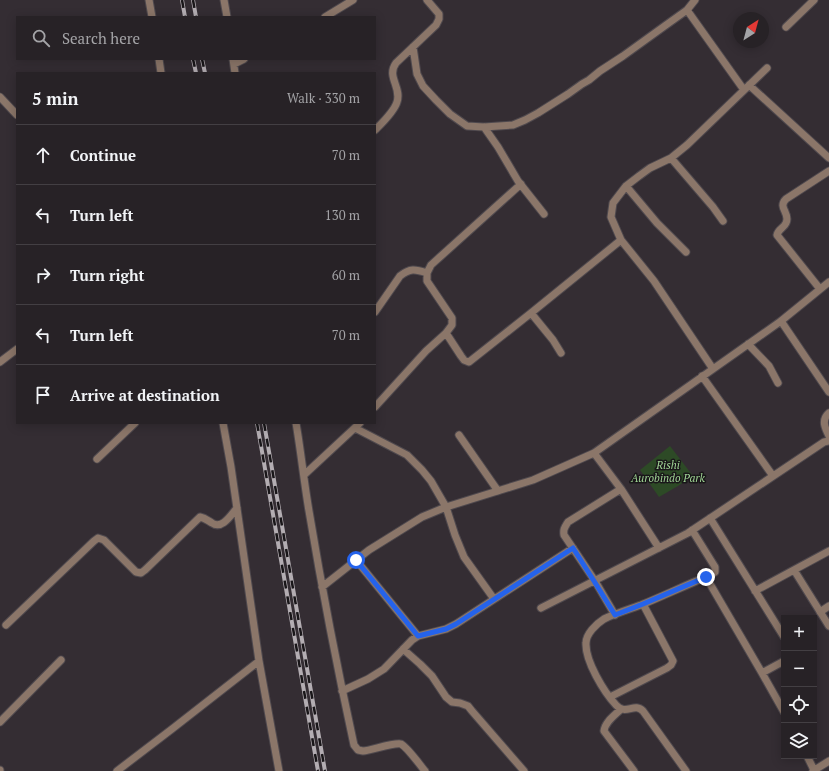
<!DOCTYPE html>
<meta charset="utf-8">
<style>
body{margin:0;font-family:"PT Serif",serif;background:#2f2a2e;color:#f1f3f6}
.controls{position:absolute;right:12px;bottom:12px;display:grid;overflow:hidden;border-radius:0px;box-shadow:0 2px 10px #0003}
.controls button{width:36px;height:36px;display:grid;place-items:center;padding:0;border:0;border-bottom:1px solid #433f43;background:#272226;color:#f1f3f6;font:20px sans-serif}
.compass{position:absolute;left:733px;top:12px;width:36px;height:36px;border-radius:50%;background:#272226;box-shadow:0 2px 10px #0003;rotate:36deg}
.stop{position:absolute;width:12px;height:12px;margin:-9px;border:3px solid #2563eb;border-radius:50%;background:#fff}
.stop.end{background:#2563eb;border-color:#fff;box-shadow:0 1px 4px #0008}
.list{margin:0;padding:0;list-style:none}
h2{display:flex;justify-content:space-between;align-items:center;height:52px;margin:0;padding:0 16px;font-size:17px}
h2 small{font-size:13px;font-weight:400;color:#a4a4a7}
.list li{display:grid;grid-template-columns:26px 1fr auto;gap:12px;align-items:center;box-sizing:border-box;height:60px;padding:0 16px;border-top:1px solid #433f43}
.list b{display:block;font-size:15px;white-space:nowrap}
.list em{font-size:13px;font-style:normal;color:#a4a4a7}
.icon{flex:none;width:22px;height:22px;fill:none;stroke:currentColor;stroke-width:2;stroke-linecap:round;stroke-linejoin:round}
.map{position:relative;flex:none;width:829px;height:771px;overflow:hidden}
.search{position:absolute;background:#272226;box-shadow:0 2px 10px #0003;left:16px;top:16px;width:360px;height:44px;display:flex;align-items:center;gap:10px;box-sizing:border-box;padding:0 14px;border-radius:0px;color:#a4a4a7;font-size:15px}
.panel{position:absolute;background:#272226;box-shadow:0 2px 10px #0003;left:16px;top:72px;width:360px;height:352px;border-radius:0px}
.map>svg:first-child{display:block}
.green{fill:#2d4a26}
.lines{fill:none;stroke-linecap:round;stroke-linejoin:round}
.street-casing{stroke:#4f494e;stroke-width:9}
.street{stroke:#8b7669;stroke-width:7}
.rail-casing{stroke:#b3adb2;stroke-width:4}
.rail{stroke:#191619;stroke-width:2.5;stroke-dasharray:8;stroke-linecap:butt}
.route{stroke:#2563eb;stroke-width:5}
.labels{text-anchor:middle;stroke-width:3;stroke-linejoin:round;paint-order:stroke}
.park-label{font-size:11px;font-style:italic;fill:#a0d495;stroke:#191619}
</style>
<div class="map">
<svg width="829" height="771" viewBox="0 0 829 771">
<rect width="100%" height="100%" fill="#342d33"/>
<!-- green -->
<path class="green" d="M670,446L693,476L678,486L659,497L640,470Z"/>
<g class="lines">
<!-- street casing -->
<g class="street-casing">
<path id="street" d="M149,0L152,17
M224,0L227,17
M687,10L744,90
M325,17L353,0
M786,27L814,0
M413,47L417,74L423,86L436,100L450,114L467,126L484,127L513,125L525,120L538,113L568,94L582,84L589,80L600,71L623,56L666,25L687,10L695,0
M159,59L161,73
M233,59L235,73
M234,64L244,59
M749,85L829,158
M0,97L17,115
M484,127L498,147L518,181L544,214
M375,130C382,123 394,112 397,102C402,87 386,77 396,63L436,25L439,19V14L427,0
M671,158L713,207L723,221
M626,186L657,223L686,252
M820,289L777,235C778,229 784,228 786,223C791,213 777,208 786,199L829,171
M375,312L400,276C410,268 415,269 427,273
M531,313L553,340L561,353
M781,321L829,392
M446,333L461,356L464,360L469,362L531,313L621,240
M748,344L769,366L778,383
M0,362L17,349
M713,369L654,281L621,240L611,217L613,203L626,186L639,176L650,168L671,158L687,145L767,68
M702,376L773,476
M375,407L426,351L446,333L452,325V318L427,281V273L431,265L521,184
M829,413C821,420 825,428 829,436
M223,423L231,467L259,661L279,771
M296,423C301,452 304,482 309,511C322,589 337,667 354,745L358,750L363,751C372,750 395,742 401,744C407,747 420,765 425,771
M355,428L407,455L422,470L431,481L446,507L455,535L464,557L494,599
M459,435L498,491
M594,453L621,489L659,548
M97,459L135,423
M304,475L360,423
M710,518L784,637
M692,530L715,567V572L712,574L706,577
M356,560L418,636
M794,570L829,626
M322,587L369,550L422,517L446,507L533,480L594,453L781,321L829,282
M755,591L829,551
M541,608L688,533L824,442L829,441
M820,612L829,606
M615,615L595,581L564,535C563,529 565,527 568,522L621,489
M6,625L94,541L98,538L104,540L136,572L141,573L145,570L200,517C205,518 207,520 212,523C222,530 231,515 237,508
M403,649L420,664L432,676L446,697L452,702L460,703L468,706L472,711L524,771
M762,673L784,661
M342,691L368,679L384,669L412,640L418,636L446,629L456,624L573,548
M610,697L667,668L671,665L673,661L643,604
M621,709C614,716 605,722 604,731L634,771
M0,722L61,660
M807,756L814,770
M0,770V771
M117,771L172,729L259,661
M686,771L643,711C634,702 626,716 616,705C604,692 585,661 586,643C586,634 596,624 604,619C614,614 630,609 641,605C663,596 684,586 706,577L762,673L784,712
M813,771L829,761"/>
</g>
<!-- street -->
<use href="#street" class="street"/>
<!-- rail casing -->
<g class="rail-casing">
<path id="rail" d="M182,0L185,17
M193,0L196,17
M193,59L196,73
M202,59L205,73
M257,423L318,771
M264,423L325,771"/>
</g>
<!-- rail -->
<use href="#rail" class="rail"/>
</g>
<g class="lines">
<!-- route -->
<path class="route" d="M356,560L418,636L446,629L456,624L573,548L594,581L615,615L643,604L706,577"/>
</g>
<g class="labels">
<!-- park labels -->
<g class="park-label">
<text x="668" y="469">Rishi<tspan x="668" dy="13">Aurobindo Park</tspan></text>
</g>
</g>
</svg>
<div class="controls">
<button>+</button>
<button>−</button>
<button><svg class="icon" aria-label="locate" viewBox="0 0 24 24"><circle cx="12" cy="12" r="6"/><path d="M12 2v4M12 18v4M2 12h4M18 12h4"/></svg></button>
<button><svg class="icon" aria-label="layers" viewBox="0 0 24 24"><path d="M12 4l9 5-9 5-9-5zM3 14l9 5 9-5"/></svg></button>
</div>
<svg class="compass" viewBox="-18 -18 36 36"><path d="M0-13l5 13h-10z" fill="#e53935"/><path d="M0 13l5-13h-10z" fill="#a4a4a7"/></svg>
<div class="stop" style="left:356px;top:560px"></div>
<div class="stop end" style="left:706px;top:577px"></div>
<div class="search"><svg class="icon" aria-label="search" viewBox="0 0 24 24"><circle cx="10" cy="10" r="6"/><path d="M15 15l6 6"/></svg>Search here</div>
<section class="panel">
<h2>5 min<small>Walk · 330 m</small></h2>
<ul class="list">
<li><svg class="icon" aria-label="ahead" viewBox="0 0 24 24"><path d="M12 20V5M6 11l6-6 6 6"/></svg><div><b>Continue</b></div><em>70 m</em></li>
<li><svg class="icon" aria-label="left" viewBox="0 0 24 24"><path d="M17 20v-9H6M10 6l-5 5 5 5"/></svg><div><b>Turn left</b></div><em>130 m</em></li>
<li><svg class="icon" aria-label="right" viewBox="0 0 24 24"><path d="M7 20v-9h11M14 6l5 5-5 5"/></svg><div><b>Turn right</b></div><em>60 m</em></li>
<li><svg class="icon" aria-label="left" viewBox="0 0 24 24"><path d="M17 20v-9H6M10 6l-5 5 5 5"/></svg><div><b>Turn left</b></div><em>70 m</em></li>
<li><svg class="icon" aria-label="arrive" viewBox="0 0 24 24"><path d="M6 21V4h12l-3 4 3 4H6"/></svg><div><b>Arrive at destination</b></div></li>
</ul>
</section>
</div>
